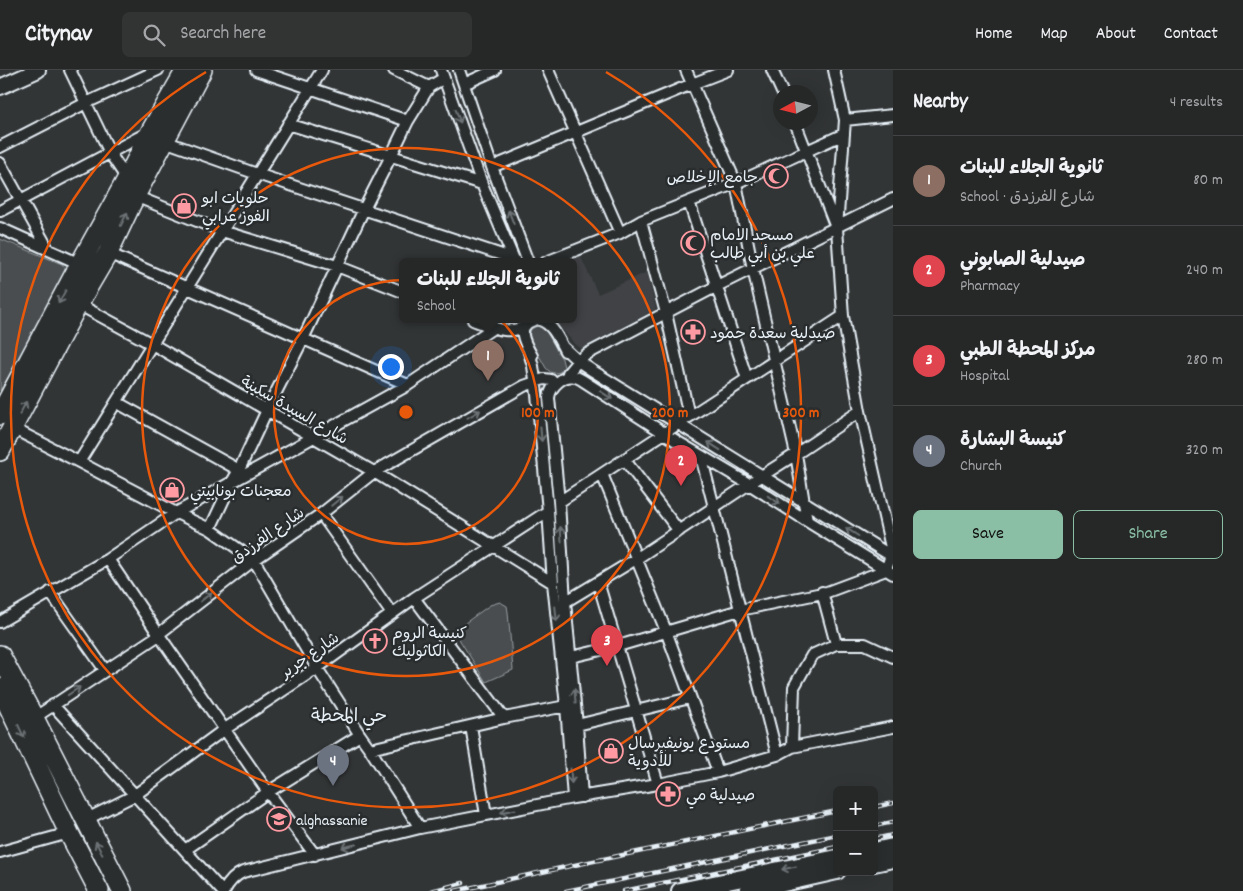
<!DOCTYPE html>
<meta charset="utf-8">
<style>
body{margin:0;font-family:Dekko,"Playpen Sans Arabic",sans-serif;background:#323434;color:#f1f3f6}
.controls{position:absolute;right:15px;bottom:15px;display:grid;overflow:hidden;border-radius:8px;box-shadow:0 5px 20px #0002}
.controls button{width:45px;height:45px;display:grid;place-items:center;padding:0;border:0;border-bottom:1px solid #424445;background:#262828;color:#f1f3f6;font:25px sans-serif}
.compass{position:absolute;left:773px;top:15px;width:45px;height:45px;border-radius:50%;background:#262828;box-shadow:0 5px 20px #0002;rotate:263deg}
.you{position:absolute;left:390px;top:296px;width:18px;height:18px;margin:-12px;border:4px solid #fff;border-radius:50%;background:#1a73e8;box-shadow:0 0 0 8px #1a73e833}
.badge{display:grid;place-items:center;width:32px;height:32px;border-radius:50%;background:#8abfa5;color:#fff;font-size:16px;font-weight:700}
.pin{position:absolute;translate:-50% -41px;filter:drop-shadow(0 1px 2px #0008)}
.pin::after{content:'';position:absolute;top:26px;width:18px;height:15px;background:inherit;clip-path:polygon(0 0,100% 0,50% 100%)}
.popup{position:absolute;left:399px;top:188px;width:178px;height:65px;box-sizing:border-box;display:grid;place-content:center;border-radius:8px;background:#262828;filter:drop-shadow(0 1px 4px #0005);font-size:16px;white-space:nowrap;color:#a4a6a8}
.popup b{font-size:19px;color:#f1f3f6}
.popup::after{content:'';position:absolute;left:50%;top:100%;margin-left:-10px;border:10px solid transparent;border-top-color:#262828}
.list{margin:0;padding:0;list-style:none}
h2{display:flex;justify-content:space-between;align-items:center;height:65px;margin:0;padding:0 20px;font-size:21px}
h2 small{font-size:16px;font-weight:400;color:#a4a6a8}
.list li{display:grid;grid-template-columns:32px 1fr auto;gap:15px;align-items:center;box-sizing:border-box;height:90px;padding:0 20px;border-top:1px solid #424445}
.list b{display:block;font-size:19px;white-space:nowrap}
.list p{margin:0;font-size:16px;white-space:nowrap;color:#a4a6a8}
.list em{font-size:16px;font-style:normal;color:#a4a6a8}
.actions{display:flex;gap:10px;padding:15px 20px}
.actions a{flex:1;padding:11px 0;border:1px solid #8abfa5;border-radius:8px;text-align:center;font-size:18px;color:#8abfa5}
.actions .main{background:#8abfa5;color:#111}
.icon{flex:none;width:28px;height:28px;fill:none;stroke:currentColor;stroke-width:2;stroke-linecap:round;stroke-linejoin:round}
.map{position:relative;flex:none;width:893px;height:821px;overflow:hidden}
header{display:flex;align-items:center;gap:30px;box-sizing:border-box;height:70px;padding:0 25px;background:#262828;border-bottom:1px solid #424445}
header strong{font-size:24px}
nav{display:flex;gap:28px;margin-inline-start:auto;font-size:18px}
.search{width:350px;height:45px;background:#323434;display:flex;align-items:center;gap:12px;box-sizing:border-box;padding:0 18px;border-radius:8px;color:#a4a6a8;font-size:19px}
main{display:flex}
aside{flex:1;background:#262828}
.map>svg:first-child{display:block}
.built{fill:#3f4244}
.green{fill:#494d4f;stroke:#989fa4}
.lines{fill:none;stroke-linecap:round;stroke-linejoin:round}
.street-casing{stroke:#e8f1f8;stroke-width:14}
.secondary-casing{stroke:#e8f1f8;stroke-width:18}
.primary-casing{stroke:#e8f1f8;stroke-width:20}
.highway-casing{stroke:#e8f1f8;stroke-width:22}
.street{stroke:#2a2d2e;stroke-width:10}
.secondary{stroke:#2a2d2e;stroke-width:14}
.primary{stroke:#2a2d2e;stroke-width:16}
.highway{stroke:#2a2d2e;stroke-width:19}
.rail-casing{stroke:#e8f1f8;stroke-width:4.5}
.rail{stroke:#2a2d2e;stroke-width:2.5;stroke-dasharray:8;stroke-linecap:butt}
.oneway{stroke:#6c7275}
.ring{fill:none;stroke:#e8590c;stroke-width:2.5}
.labels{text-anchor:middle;stroke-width:5;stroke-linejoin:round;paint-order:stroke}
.poi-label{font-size:16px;fill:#e8f1f8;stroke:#2a2d2e;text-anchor:start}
.street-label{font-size:16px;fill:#e8f1f8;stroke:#2a2d2e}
.neighbourhood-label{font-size:18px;fill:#e8f1f8;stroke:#2a2d2e}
.centre{fill:#e8590c;stroke:#2a2d2e;stroke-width:2.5}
.ring-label{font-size:15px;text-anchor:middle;font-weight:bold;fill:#e8590c;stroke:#2a2d2e;stroke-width:5;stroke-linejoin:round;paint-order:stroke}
</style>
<header>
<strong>Citynav</strong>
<div class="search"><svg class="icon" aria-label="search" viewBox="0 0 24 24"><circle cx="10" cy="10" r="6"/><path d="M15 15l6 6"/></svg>Search here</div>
<nav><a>Home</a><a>Map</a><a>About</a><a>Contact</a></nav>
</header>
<main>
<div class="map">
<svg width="893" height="821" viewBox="0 0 893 821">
<rect width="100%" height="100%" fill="#323536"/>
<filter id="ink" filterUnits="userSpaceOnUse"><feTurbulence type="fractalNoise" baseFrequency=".02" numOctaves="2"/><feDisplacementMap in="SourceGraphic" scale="10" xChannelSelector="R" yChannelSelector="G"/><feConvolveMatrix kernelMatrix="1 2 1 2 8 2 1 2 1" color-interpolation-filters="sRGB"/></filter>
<g filter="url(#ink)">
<!-- built -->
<path class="built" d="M580,185L598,224L647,202L656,239L582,279L575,274L554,250H573V192H566Z"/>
<!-- green -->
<path class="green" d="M0,169L62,194L67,200L65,209L0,321Z
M537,256L543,258L546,261L562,289L564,297L560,302C554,304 550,303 546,298L530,270L529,266L531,259Z
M500,532L507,536L508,542L513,600L486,612L454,561L490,535Z"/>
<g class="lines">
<!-- street casing -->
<g class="street-casing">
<path id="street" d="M70,0L111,85L127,109
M256,0L408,51
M394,0L429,17
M441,0L482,114L515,192
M459,0L492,97L528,192
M548,0L620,163L641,151L666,243L689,346
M686,0L736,113L753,199L796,384L807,451
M772,0L782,22
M834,0L845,50L837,158L843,246L860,341
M464,14L495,0
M845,50L893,45
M795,52L835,155
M288,54L482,114
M164,71L257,104L514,189
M0,77L86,33L158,0
M0,93L48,179
M492,97L692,14L728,0
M135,126L222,161L337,196L403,222
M689,132L747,309
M0,141L147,63
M641,151L736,113L844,64
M0,158L80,194
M108,183L408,315
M546,192L620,163
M78,234L152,274L374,402L553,513
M473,250C489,256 510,267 526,255V252
M540,250C553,254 559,270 565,281
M563,277L578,291L593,301L893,487
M529,282L533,296L537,324L548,441L553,513L566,636L573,728
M532,286C525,274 514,255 535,250
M568,303L578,291L587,284L717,216L893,129
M116,332L239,400
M12,358L79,392L176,443L210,459L254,490L317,598L360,665L370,679L420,758
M701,386L777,685
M624,389L679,461
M79,392L322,0
M602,404L666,561L718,702
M559,432L843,246
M321,444L392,544
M210,459L232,412L239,400L267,340L303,269L364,139L391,86L408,51L429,17L444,8
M108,489L159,565L268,722L315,785
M598,512L658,714
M50,522L105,600
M822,522L836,574
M414,528L504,648
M565,532L636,489L749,414L796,384L860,341L892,482L886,500L827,522L740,540L618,576L571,587
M0,552L108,489L176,443L408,315L493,258
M53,635L222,821
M34,648L159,565L160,563L254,490L321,444L374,402L524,316L544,309L551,310
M577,655L690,628
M471,656L486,745
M792,677L794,617L812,585L836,574H865L893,587
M370,679L504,648L566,636
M582,727L577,655L565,532L559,432L549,328C550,317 563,304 575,307C577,307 580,309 582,310L678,372L749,414L807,451L893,504
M85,750L135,725L225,659L317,598L414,528L548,441
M185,780L268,722L360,665
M0,782L69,763
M224,821C229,812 234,806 243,802L420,758L573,728L658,714L718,702L777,685L792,677L893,657"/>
</g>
<!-- secondary casing -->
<g class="secondary-casing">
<path id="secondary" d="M0,17L38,0"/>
</g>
<!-- primary casing -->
<g class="primary-casing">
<path id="primary" d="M874,781L893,777
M874,793L893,789
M680,821L837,788
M748,821L837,801"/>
</g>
<!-- highway casing -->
<g class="highway-casing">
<path id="highway" d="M0,345L80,194L127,109L151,61L186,0
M0,381L78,234L108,183L135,126L202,0
M0,585L34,648L122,821
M0,618L69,763L99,821"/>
</g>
<!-- street -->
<use href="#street" class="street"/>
<!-- secondary -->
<use href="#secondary" class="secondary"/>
<!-- primary -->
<use href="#primary" class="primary"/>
<!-- highway -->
<use href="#highway" class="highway"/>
<!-- rail casing -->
<g class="rail-casing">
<path id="rail" d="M874,737L893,733
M874,756L893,752
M874,769L893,765
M431,821L463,813
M455,821L584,793L837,741
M566,821L837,765
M624,821L837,777"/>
</g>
<!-- rail -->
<use href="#rail" class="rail"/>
</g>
<!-- one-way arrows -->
<defs><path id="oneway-shaft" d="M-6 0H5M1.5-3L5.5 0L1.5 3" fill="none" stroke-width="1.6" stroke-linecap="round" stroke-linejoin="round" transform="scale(1.25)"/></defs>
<g class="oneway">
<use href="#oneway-shaft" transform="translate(458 46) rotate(70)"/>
<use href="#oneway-shaft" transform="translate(511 147) rotate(-111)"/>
<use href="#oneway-shaft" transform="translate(124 149) rotate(-64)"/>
<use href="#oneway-shaft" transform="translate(62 227) rotate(118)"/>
<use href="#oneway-shaft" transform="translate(606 325) rotate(33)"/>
<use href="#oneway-shaft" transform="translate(23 338) rotate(-62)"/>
<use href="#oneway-shaft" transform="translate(474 344) rotate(-30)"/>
<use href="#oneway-shaft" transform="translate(541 364) rotate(85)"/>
<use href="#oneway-shaft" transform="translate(714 376) rotate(-147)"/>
<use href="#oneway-shaft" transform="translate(774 430) rotate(33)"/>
<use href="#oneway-shaft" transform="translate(337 431) rotate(-39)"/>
<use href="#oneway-shaft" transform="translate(852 462) rotate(-148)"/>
<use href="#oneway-shaft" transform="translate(561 464) rotate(-94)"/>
<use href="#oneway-shaft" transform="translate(206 527) rotate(-38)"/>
<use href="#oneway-shaft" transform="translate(556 544) rotate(84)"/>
<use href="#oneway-shaft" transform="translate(74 621) rotate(-34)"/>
<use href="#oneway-shaft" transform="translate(575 626) rotate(-95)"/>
<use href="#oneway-shaft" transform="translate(21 661) rotate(65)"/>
<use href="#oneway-shaft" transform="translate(571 706) rotate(86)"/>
<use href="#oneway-shaft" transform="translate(508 741) rotate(169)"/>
<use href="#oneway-shaft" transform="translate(349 776) rotate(166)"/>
<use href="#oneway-shaft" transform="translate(99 778) rotate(-117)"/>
<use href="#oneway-shaft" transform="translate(789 798) rotate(169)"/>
</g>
</g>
<!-- distance rings -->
<g class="ring">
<circle cx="406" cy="342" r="132"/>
<circle cx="406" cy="342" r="264"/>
<path d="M606 2A395 395 0 1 1 206 2"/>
</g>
<!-- icons -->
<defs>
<g id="mosque-ring" transform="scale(1.25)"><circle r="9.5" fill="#2a2d2e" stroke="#ff9aa2" stroke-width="1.5"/><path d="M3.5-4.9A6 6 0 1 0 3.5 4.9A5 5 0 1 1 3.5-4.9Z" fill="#ff9aa2"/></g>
<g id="shop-ring" transform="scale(1.25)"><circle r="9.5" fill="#2a2d2e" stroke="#ff9aa2" stroke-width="1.5"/><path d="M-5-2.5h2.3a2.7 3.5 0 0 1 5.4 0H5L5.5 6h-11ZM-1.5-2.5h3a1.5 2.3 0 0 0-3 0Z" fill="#ff9aa2"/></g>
<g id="pharmacy-ring" transform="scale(1.25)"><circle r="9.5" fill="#2a2d2e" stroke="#ff9aa2" stroke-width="1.5"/><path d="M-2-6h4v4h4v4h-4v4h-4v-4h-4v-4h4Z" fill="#ff9aa2"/></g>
<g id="church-ring" transform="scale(1.25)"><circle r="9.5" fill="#2a2d2e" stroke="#ff9aa2" stroke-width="1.5"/><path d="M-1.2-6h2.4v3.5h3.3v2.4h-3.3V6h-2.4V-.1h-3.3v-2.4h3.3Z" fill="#ff9aa2"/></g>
<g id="school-ring" transform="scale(1.25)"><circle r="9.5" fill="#2a2d2e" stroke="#ff9aa2" stroke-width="1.5"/><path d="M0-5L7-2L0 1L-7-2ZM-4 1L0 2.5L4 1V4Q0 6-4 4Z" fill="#ff9aa2"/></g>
</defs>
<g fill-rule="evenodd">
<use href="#mosque-ring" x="776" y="106"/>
<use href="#shop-ring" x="184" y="136"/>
<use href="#mosque-ring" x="693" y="173"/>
<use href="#pharmacy-ring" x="693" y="262"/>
<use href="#shop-ring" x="172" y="420"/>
<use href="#church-ring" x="375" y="571"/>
<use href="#shop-ring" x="611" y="681"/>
<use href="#pharmacy-ring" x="668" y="724"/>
<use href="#school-ring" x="279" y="749"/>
</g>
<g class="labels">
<!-- poi labels -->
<g class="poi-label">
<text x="758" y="112" text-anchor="end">جامع الإخلاص</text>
<text x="202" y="133">حلويات ابو<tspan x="202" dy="18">الفوز عرابي</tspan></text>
<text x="710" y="170">مسجد الامام<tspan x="710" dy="18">علي بن أبي طالب</tspan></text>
<text x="710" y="268">صيدلية سعدة حمود</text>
<text x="190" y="426">معجنات بونابيتي</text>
<text x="392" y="568">كنيسة الروم<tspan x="392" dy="18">الكاثوليك</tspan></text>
<text x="628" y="678">مستودع يونيفيرسال<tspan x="628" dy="18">للأدوية</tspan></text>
<text x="686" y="730">صيدلية مي</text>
<text x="296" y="755">alghassanie</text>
</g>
<!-- street labels -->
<g class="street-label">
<text transform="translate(295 339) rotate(30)" y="6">شارع السيدة سكينة</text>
<text transform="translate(267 464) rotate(-35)" y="6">شارع الفرزدق</text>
<text transform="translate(309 584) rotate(-35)" y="6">شارع جرير</text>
</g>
<!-- neighbourhood labels -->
<g class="neighbourhood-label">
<text x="349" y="651">حي المحطة</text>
</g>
</g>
<circle cx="406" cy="342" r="8" class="centre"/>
<g class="ring-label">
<text x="538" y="347">100 m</text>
<text x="670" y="347">200 m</text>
<text x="801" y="347">300 m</text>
</g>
</svg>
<div class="controls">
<button>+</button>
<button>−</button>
</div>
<svg class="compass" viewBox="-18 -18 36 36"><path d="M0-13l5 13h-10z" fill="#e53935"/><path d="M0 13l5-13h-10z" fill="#a4a6a8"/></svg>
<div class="you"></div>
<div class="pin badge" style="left:488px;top:311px;background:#8d6e63">1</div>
<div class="popup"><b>ثانوية الجلاء للبنات</b>School</div>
<div class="pin badge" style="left:681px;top:416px;background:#e0444e">2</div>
<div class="pin badge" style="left:607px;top:596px;background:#e0444e">3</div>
<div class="pin badge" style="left:333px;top:716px;background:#6b7280">4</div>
</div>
<aside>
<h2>Nearby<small>4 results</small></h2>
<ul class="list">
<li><span class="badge" style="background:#8d6e63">1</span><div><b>ثانوية الجلاء للبنات</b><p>School · شارع الفرزدق</p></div><em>80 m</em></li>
<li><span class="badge" style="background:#e0444e">2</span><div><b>صيدلية الصابوني</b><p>Pharmacy</p></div><em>240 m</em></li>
<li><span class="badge" style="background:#e0444e">3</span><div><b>مركز المحطة الطبي</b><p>Hospital</p></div><em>280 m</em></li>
<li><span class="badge" style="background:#6b7280">4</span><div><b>كنيسة البشارة</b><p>Church</p></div><em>320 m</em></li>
</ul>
<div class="actions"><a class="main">Save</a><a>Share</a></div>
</aside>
</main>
